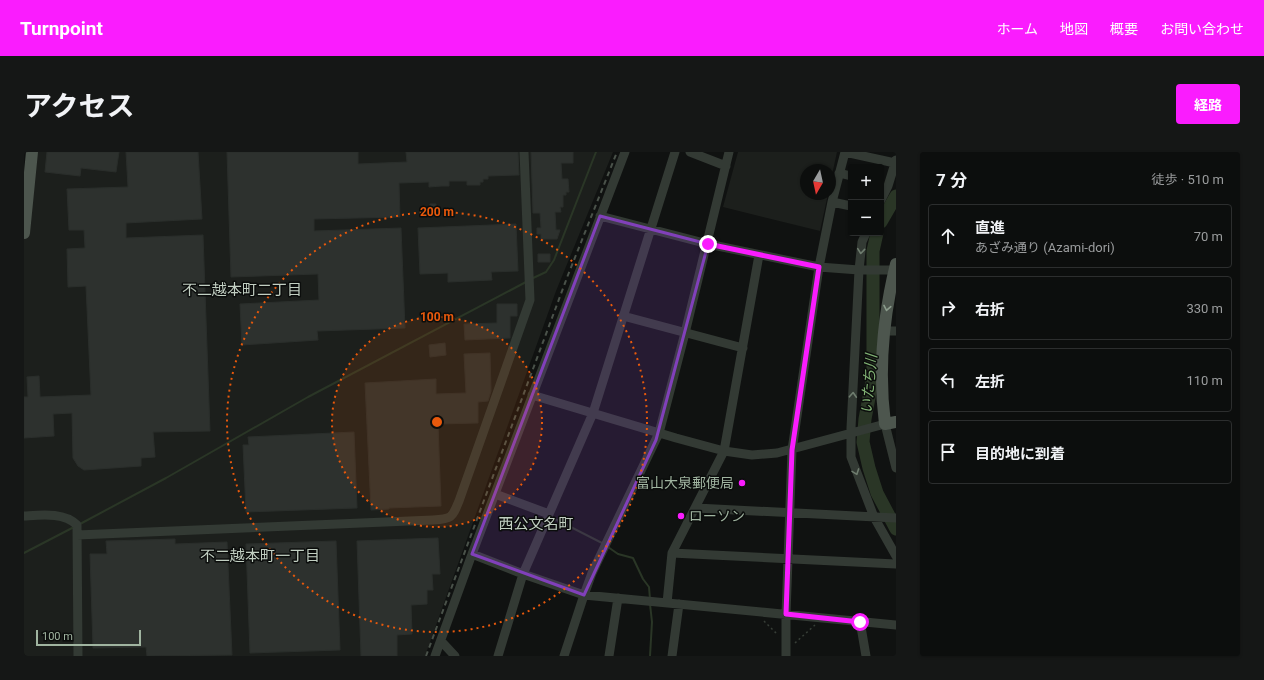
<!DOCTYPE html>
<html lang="ja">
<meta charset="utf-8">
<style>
body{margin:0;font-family:Roboto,"Noto Sans JP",sans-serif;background:#151716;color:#f1f3f6}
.controls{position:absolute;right:12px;top:12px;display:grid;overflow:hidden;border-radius:4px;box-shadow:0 1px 3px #0004}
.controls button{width:36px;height:36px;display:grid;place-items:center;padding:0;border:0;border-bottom:1px solid #2c2e2e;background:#0c0e0d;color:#f1f3f6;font:20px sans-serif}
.compass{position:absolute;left:776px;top:12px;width:36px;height:36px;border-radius:50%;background:#0c0e0d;box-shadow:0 1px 3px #0004;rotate:189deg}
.scale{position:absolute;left:12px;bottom:10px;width:105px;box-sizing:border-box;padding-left:4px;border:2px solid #a0b4a0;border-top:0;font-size:11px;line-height:14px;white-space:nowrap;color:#a0b4a0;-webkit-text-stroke:3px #0b0d0c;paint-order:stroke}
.stop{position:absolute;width:12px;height:12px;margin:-9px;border:3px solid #fa1cfe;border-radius:50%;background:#fff}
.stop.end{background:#fa1cfe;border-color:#fff;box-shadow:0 1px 4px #0008}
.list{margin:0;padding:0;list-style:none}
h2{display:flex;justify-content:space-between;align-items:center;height:52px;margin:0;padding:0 16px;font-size:17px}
h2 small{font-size:13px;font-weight:400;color:#9a9c9d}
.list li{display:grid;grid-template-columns:26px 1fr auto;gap:12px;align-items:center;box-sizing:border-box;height:64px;margin:0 8px 8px;padding:0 8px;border:1px solid #2c2e2e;border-radius:4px}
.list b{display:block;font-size:15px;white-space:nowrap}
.list p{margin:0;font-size:13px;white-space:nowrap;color:#9a9c9d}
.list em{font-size:13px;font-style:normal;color:#9a9c9d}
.icon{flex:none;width:22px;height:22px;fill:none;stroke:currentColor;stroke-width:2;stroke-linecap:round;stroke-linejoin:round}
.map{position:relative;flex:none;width:872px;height:504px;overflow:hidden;border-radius:4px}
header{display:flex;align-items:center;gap:24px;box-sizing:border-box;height:56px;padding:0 20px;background:#fa1cfe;color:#fff}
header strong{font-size:19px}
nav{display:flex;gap:22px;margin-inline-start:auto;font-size:14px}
.intro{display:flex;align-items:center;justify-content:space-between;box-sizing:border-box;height:96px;padding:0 24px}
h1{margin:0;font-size:28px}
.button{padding:10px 18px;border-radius:4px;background:#fa1cfe;color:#fff;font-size:14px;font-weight:700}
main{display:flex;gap:24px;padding:0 24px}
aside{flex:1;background:#0c0e0d;border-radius:4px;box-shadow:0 1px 3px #0004}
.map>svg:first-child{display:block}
.built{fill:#1c1f1c}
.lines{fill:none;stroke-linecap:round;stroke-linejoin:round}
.stream{stroke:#2a3626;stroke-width:2}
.river{stroke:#2a3626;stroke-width:13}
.building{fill:#2d312e;stroke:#2a2e2b}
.path{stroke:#373e37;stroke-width:1.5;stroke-dasharray:2 3;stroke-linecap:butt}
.minor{stroke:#333a34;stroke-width:9}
.major{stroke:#4d564e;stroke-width:12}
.rail{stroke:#4a524a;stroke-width:2;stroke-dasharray:5 4;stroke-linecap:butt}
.oneway{stroke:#6f7d6f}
.oneway2{stroke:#8b9c8c}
.route{stroke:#fa1cfe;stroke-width:5}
.marked{fill:#8140ba;fill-opacity:0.2;stroke:#8140ba;stroke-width:3;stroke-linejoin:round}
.ring{fill:none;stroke:#e8590c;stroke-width:2;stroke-dasharray:2 4}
.poi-dot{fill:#fa1cfe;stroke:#0b0d0c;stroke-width:1.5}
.labels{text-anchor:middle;stroke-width:3;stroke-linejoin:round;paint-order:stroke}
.poi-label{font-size:14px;fill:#a0b4a0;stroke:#0b0d0c;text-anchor:end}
.neighbourhood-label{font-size:15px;fill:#c2cfc2;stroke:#0b0d0c}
.water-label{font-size:15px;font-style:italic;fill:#81b274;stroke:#0b0d0c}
.centre{fill:#e8590c;stroke:#0b0d0c;stroke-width:2}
.ring-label{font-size:12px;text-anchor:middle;font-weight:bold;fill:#e8590c;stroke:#0b0d0c;stroke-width:3;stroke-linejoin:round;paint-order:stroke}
</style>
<header>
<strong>Turnpoint</strong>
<nav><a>ホーム</a><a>地図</a><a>概要</a><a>お問い合わせ</a></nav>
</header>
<div class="intro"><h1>アクセス</h1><a class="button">経路</a></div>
<main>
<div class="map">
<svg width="872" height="504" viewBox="0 0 872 504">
<rect width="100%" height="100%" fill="#101211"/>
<!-- built -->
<path class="built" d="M8,0H589L532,139L401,504H0V81Z
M714,0H813L806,32V18H782V42H804L796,79L699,55Z"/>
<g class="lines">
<!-- stream -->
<path class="stream" d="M507,127L522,120L530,108L572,0
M531,367L578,391
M56,372L142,326L284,245L502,130
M584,395L594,402L609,406L619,427L625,435L626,447
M0,401L50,375
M626,504L628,470L626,452"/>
<!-- river -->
<path class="river" d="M857,70L872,44
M853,81L849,99V224L841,267L839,290L845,316L853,341L872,377"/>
</g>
<!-- building -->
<path class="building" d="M23,0H95L92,20L57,16L56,24L21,20Z
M102,0H174L178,67L102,71V86L179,83L186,279L129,280L131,305L117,306V314L60,318L54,314L49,306L48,261L29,262L30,284L0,286V245H4L3,225L15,224L16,245L67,243L62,134L44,135L43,97L61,96L60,78H45L43,37L104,35Z
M203,0H334V12L383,10L382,0H494L495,23L464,24V27H459V30H456V33H443V29H425V34H418L405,35V30L375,31L376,65L290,67V79L377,76L381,176L293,179L294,188L218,193L216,152L295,148L294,122L207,125Z
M507,0H549V11H537L538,27H544L545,40H542V43H539V55H536L537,60H531L532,78H536L533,87H517V82H513V76H517L516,61H509Z
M406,52H412V58H406Z
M492,72L494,119L467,120L468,128L424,130V121L396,122L394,76Z
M514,102H526V110H514Z
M473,152H493V164H486V186L441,188L440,172L473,171Z
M421,191L422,203L406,205L405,193Z
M466,201L467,239L464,249L454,250V271L414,272L417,354L365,356V357L347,358L341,231L412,227V242L442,241L440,202Z
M330,280L333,356L222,360L219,293H225L224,285Z
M414,386L416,422H408L409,438H403V452L387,453L388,482L373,483V504H337L333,389Z
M151,387V392L203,390L208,503L123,504L122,495L69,496L66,402H83L82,389Z
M312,389L316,498L226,501L222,392Z"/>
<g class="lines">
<!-- path -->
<path class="path" d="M740,469L753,482
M771,491L791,473"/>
<!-- minor -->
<path class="minor" d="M666,0L702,14
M821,0L871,11
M815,21L827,24
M857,48L864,34L872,8
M808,50L827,54
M576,64L684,92L795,115L835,118H872
M842,81L838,90L835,118L827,276V305L850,365L872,404
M599,164L719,196
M859,179H872
M508,243L652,286L700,299L728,303L753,301L861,272L872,316
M471,342L525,362
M672,356L872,366
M0,364C17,363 40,360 53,373L54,504
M53,383L409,368C428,367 428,366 435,349L506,148L500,0
M648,401L872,412
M448,402L499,422L560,443L872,473
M643,451L648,401L700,299L735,103
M836,469L842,504
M417,489L431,504
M411,504L448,402L601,0
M474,504L499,422L569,261L651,0
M540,504L560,443L568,421L635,281L661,181L705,0
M585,504L594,446
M648,504L655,452
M762,504V462L768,298L795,115L808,50L821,0"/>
<!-- major -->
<path class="major" d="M0,81L8,0
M872,112C859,165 854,218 861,272L872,270"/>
<!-- rail -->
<path class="rail" d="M402,504L544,123L593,0"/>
</g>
<!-- one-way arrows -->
<defs><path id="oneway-chevron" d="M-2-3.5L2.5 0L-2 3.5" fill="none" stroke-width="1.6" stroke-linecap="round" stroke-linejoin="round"/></defs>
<g class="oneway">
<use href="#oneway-chevron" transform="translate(837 99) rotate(96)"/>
<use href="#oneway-chevron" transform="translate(829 243) rotate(-87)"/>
<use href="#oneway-chevron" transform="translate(832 320) rotate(70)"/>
</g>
<use class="oneway2" href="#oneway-chevron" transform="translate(863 156) rotate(101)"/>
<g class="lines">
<!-- route -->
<path class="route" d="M684,92L795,115L768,298L762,462L836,470"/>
</g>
<!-- marked area -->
<path class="marked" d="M576,64L684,92L632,288L560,443L448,402Z"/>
<!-- distance rings -->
<circle cx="413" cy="270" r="105" fill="#e8590c" fill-opacity=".12"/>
<g class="ring">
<circle cx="413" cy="270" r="105"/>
<circle cx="413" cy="270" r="210"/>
</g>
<!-- markers -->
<g class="poi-dot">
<circle cx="718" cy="331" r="4"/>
<circle cx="657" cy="364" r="4"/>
</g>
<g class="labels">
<!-- poi labels -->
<g class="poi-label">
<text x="710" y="336">富山大泉郵便局</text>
<text x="665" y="369" text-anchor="start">ローソン</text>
</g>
<!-- neighbourhood labels -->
<g class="neighbourhood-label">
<text x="218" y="143">不二越本町二丁目</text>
<text x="512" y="377">西公文名町</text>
<text x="236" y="409">不二越本町一丁目</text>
</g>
<!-- water labels -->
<g class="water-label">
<text transform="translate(845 232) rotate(-85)" y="5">いたち川</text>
</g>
</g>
<circle cx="413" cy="270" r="6" class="centre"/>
<g class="ring-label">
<text x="413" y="64">200 m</text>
<text x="413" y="169">100 m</text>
</g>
</svg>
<div class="controls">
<button>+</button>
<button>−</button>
</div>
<svg class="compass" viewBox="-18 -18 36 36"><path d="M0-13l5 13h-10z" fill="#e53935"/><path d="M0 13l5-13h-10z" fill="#9a9c9d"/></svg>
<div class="scale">100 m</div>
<div class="stop" style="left:836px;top:470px"></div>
<div class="stop end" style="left:684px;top:92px"></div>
</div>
<aside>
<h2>7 分<small>徒歩 · 510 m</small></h2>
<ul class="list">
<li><svg class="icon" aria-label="ahead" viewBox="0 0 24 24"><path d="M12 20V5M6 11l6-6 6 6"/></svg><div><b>直進</b><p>あざみ通り (Azami-dori)</p></div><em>70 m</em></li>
<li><svg class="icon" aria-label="right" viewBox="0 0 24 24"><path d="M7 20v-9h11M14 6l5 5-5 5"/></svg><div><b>右折</b></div><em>330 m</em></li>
<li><svg class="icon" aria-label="left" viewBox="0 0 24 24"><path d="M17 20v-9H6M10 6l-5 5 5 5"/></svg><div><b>左折</b></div><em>110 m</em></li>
<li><svg class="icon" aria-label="arrive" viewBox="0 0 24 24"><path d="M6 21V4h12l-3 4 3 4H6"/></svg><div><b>目的地に到着</b></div></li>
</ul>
</aside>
</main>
